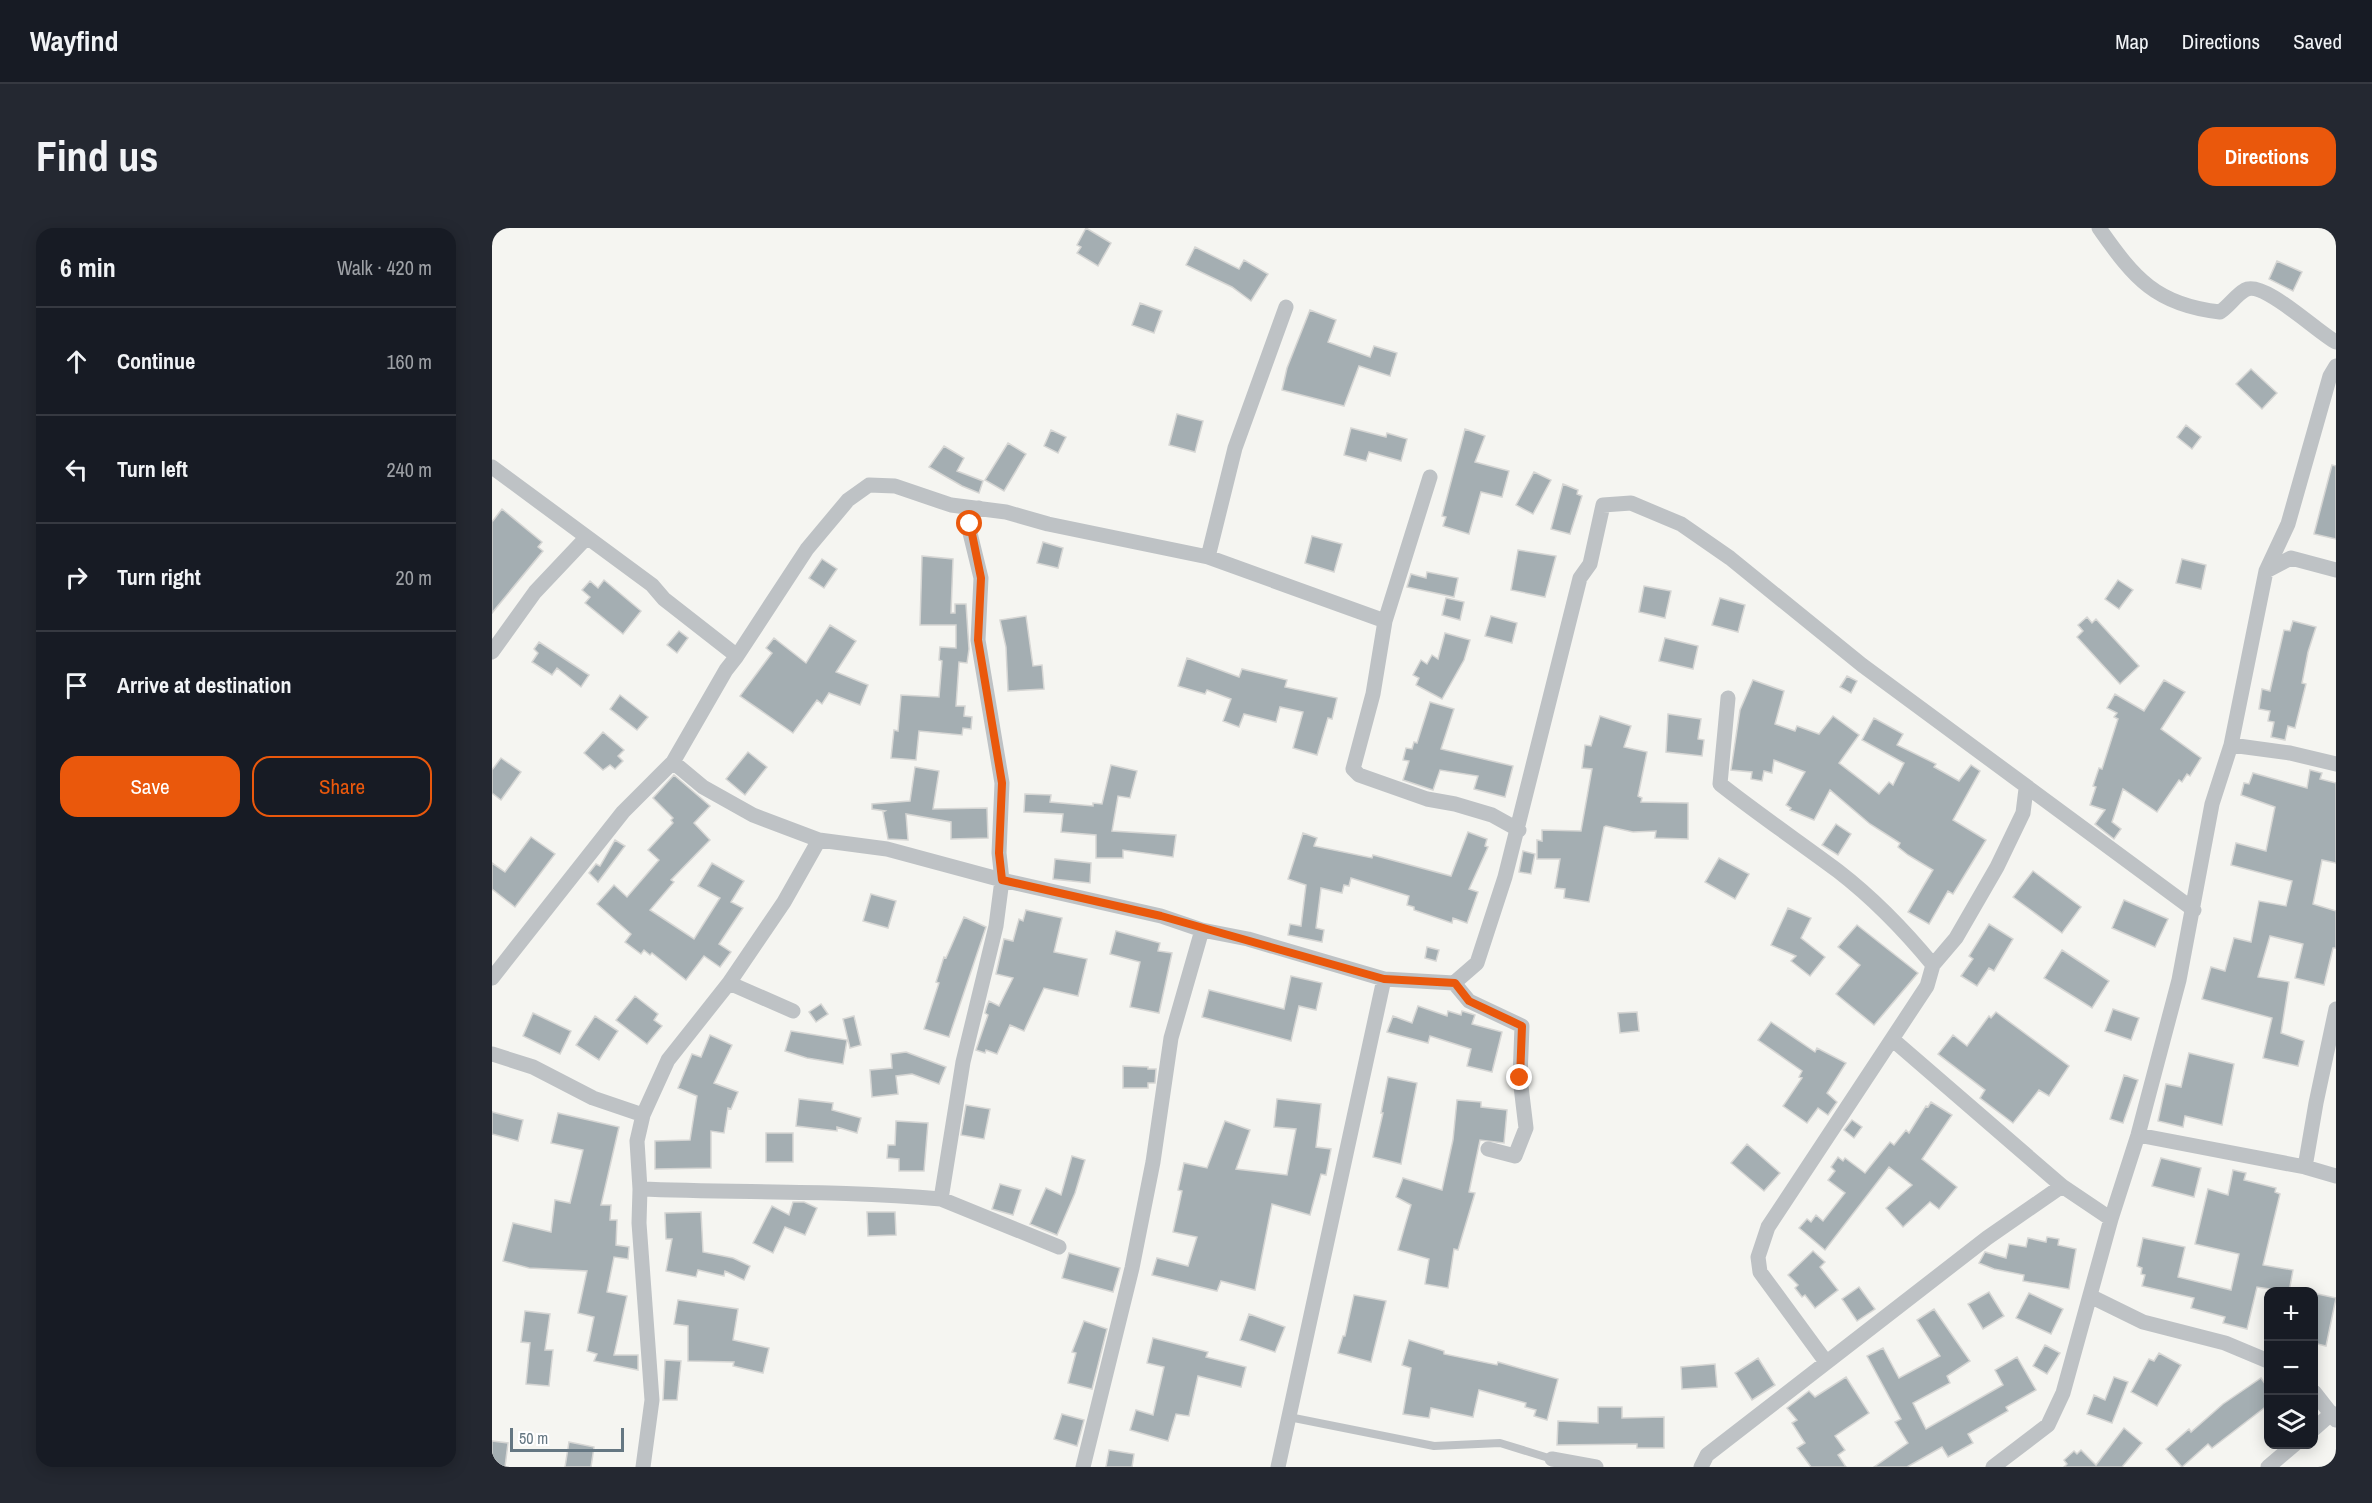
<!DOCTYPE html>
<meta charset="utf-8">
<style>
body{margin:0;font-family:"Archivo Narrow",sans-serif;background:#242831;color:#f1f3f6}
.controls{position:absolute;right:18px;bottom:18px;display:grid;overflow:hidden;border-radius:12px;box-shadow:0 3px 15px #0003}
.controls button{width:54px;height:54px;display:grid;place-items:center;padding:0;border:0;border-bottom:2px solid #363941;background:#171b24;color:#f1f3f6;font:30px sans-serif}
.scale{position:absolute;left:18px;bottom:15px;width:114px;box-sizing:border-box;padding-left:6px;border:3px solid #657782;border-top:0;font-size:16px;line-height:21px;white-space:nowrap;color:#657782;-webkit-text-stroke:4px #fff;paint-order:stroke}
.stop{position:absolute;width:18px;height:18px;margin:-14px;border:4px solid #ea580c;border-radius:50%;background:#fff}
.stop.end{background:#ea580c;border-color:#fff;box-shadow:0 2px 6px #0008}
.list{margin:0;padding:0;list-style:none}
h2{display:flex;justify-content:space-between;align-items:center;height:78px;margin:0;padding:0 24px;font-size:26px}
h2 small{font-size:20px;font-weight:400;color:#9ea1a6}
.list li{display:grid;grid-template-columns:39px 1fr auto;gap:18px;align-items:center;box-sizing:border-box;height:108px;padding:0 24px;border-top:2px solid #363941}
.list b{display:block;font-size:22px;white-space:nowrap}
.list em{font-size:20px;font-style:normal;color:#9ea1a6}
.actions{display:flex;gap:12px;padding:18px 24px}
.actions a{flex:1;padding:14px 0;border:2px solid #ea580c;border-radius:18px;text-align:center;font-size:21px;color:#ea580c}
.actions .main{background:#ea580c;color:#fff}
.icon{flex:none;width:33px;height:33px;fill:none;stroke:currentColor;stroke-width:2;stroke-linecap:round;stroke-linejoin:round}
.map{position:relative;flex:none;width:1844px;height:1239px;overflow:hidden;border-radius:18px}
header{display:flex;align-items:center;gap:36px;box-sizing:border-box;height:84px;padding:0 30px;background:#171b24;border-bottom:2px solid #363941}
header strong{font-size:28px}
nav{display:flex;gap:33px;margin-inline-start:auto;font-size:21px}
.intro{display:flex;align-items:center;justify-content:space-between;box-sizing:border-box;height:144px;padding:0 36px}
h1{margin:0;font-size:42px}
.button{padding:15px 27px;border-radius:18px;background:#ea580c;color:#fff;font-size:21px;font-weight:700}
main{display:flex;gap:36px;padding:0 36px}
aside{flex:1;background:#171b24;border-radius:18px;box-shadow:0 3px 15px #0003}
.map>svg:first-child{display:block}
.building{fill:#a4aeb2;stroke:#d6d6d4;stroke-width:1.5}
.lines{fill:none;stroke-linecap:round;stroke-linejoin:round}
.service{stroke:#bec2c5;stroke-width:8}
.minor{stroke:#bec2c5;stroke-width:15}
.route{stroke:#ea580c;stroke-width:8}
</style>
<header>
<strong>Wayfind</strong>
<nav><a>Map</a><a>Directions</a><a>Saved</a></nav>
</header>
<div class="intro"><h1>Find us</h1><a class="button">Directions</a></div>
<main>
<aside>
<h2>6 min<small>Walk · 420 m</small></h2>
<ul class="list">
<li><svg class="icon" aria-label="ahead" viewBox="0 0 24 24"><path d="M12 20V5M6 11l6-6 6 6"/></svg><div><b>Continue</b></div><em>160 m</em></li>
<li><svg class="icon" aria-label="left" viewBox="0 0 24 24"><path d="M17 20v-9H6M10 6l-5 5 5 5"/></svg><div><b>Turn left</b></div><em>240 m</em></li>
<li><svg class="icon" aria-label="right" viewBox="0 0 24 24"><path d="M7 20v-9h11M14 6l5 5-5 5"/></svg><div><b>Turn right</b></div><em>20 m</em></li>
<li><svg class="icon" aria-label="arrive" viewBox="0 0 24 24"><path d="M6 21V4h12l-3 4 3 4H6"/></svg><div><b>Arrive at destination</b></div></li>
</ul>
<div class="actions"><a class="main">Save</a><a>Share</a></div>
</aside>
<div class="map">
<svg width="1844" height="1239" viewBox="0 0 1844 1239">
<rect width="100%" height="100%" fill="#f5f5f1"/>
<!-- building -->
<path class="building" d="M594,0L619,15L606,38L585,25L589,19L585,17Z
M703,19L747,41L752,32L776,46L759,73L740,59L694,37Z
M1785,33L1810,44L1801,63L1777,51Z
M648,75L670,83L662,105L640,97Z
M818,82L844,92L836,114L878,129L882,118L905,125L898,148L867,138L852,178L790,162L795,140Z
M1759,141L1785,165L1770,181L1744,156Z
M685,186L711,193L703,224L677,217Z
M1694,197L1709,209L1700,221L1685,209Z
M859,200L894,209L895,205L915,211L909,233L877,224L874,233L852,227Z
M973,201L993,208L983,234L1017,243L1010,269L989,264L977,306L951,298L954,289L950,288Z
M559,202L574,209L566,225L552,218Z
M516,215L534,226L512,263L493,252Z
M452,218L472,230L465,243L491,253L487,265L470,258L437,239Z
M1840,237L1844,238V311L1822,306Z
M1042,244L1059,252L1041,286L1024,277Z
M1071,256L1086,262L1085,266L1090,268L1078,306L1059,301Z
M10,281L50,314L46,319L51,323L0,385V294Z
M820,308L850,316L842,344L813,335Z
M551,314L571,320L566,340L545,335Z
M1026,322L1064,328L1053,369L1019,362Z
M430,328L461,331L459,385H463V376H474L477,421L475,435L467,434L464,478H473L472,488L480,489L479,501L471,500L470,507L427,503L424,532L399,530L402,502L406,503L409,467L447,469L450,433L447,432L448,419L464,420V397H428Z
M330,331L345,341L332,360L317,350Z
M1690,331L1714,337L1709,361L1684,355Z
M935,344L966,350L962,369L915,359L919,346L934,350Z
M112,352L149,383L131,406L93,375L98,369L90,362L98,353L106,360Z
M1626,352L1641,362L1627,381L1613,371Z
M1152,358L1179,363L1173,390L1147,384Z
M954,370L972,374L968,392L950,387Z
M1228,370L1253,377L1246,404L1220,397Z
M534,388L541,438L550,437L552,461L516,463L514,419L508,392Z
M999,388L1025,395L1020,415L993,408Z
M1595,389L1600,395L1604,391L1647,438L1628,456L1585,409L1591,403L1586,397Z
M1801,393L1824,399L1816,424L1810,455L1814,456L1803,500L1796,498L1793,512L1779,509L1782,494L1776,493L1778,483L1767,481L1770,461L1778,463L1792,402L1798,403Z
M338,397L364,413L344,444L376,457L368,477L337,465L330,476L325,472L301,505L248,468L280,425L274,420L282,410L314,435Z
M187,403L196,410L185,425L175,417Z
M953,405L978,412L972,432L950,471L924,457L927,450L921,447L929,432L935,436L940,427L946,431Z
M1173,410L1206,418L1201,441L1167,433Z
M47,414L97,447L89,459L65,440L60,447L40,434L46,425L42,421Z
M695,430L747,449L750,441L795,452L793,459L845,470L840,491L836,490L825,527L801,520L811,484L788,479L784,494L752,486L747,499L731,493L739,471L715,462L713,466L686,458Z
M1355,448L1365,453L1359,465L1348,459Z
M1261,452L1292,463L1283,496L1303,503L1305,498L1327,506L1341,488L1367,507L1347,535L1387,566L1397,554L1401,557L1412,535L1370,512L1382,490L1411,506L1405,517L1444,536L1442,539L1467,553L1479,537L1488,543L1461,592L1494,612L1461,666L1456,663L1437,696L1416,684L1441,642L1416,627L1406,619L1408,615L1378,596L1338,562L1322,592L1298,582L1299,580L1294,577L1313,544L1282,532L1280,545L1272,543L1270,553L1259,551L1260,544L1239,542L1248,482Z
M1672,452L1693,464L1669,501L1709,530L1698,548L1695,546L1690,554L1687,552L1665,584L1631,561L1620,594L1629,601L1622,611L1603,596L1613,582L1598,577L1604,559L1601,558L1607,540L1610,541L1626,491L1622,489L1625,485L1615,480L1623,466L1652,483Z
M128,467L156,489L145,502L118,481Z
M938,474L962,481L949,521L1021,538L1013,569L982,561L986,548L948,542L941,562L911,552L917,533L911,532L914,520L920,521L922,514L925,515Z
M1176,486L1209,491L1206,511L1212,512L1210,528L1174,524Z
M1108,488L1139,498L1132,519L1155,524L1146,568L1150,570L1149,574L1196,575V611L1163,610L1164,603L1141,604L1114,598L1112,599L1097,674L1072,670L1073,661L1063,660L1068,631H1045V612L1050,613V602L1089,603L1100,541L1090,540L1093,517L1099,518Z
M111,504L132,522L126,528L131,533L123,541L118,537L111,542L92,525Z
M256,524L275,539L253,567L234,551Z
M9,530L29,544L9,572L0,565V542Z
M619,537L645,543L638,570L626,568L620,603L684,607L681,629L631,622V630H604V607L569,604L571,586L532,584L533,566L559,567L558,574L601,578V575L610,576Z
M423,539L447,543L441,581L495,580L496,610L459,611V594L414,586L416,612L396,611L391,584L393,583L380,581V576L418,573Z
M1818,542L1830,545L1828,551L1844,555V635L1830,632L1821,676L1844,683V720H1841L1832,757L1803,750L1811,716L1778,708L1766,749L1797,754L1789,805L1812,813L1806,838L1771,830L1780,790L1710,771L1719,739L1733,743L1742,710L1759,714L1767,673L1794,678L1800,653L1739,637L1744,615L1774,623L1783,579L1749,567L1752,555L1757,556L1761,545L1815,560Z
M182,547L218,578L202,595L218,612L179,652L182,654L158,682L202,711L228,670L206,658L220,635L252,653L239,674L251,680L227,716L239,724L228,739L212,728L194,752L160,725L158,727L152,722L149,726L133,714L139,706L105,676L122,657L135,669L167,632L156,622L181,595L179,592L181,590L161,570Z
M1344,596L1359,606L1346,627L1330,617Z
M976,604L995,611L993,618L996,619L977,661L986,664L975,695L961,690L960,695L922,682V679L915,677L917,668L859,650L857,658L852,657L850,665L829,660L824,700L832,702L830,714L796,707L798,696L809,698L814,657L796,651L811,605L825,610L822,618L880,630L881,627L959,648Z
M39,609L63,626L23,679L0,661V635L13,644Z
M123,612L133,618L106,654L97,645L104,636L108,638Z
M1031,623L1043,626L1039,646L1027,644Z
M1227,630L1257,646L1243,671L1213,654Z
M563,631L599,635L598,655L561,651Z
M1541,643L1589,679L1570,705L1521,669Z
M379,666L404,673L396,700L371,693Z
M1632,672L1676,691L1663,719L1620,700Z
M1296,680L1319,690L1309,710L1333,729L1318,748L1299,733L1304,728L1279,717Z
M534,682L570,690L562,724L595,731L586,768L552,760L532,803L518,797L505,826L494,822L493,825L484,822L496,787L493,785L495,778L497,773L507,778L521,750L504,746L512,711L521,713L527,691L531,693Z
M472,689L494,699L457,809L432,801L447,755L444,754L452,729L454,730Z
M1497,696L1521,711L1502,743L1497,740L1485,758L1469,748L1481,731L1477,728Z
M1365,697L1426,745L1382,797L1344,766L1368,737L1346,719Z
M624,703L668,715L666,723L680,725L667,785L638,779L648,734L618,726Z
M935,719L947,722L944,733L933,730Z
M1570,722L1617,753L1600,780L1552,750Z
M799,748L830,755L824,782L807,778L799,813L710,789L717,762L792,781Z
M143,768L166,786L162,792L170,798L155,816L124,792Z
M329,776L336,786L324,794L317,784Z
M926,778L955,788L956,783L969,787L970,783L983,787L980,796L1010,804L1000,844L975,838L979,821L938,808L936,815L895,804L901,788L920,795Z
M1621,781L1647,790L1639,812L1613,803Z
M1145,784L1147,803L1128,805L1126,785Z
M1504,784L1577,838L1557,868L1547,862L1521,895L1488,870L1493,862L1446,826L1461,807L1475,818L1497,788L1499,790Z
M41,785L79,803L68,826L31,808Z
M103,788L126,803L107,832L84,817Z
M362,788L369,817L358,820L351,791Z
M1279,794L1323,824L1325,820L1354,835L1335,865L1345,874L1336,887L1326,880L1315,895L1291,878L1310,850L1307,849L1310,843L1266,812Z
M299,803L355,812L351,836L315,830L293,823Z
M218,807L240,817L222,855L246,864L239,881L236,880L232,905L219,903V940L163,941V913L198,912L205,868L186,860L200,826L209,829Z
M414,824L454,839L447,856L420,846L404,848L406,866L380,869L378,842L400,840L399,826Z
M1697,825L1742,836L1730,897L1693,888L1691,899L1666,893L1674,856L1689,859Z
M631,838L656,839V841H664L663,855H656V860H631Z
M1632,847L1646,852L1631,895L1618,891Z
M896,849L925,855L909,936L881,929L891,885H889Z
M307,871L341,875L340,882L369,890L365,905L345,899V903L304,898Z
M785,871L829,876L824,919L839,921L834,947L829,946L818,987L780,976L763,1062L729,1053L725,1063L660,1047L665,1030L696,1038L705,1009L681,1004L690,963L686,962L692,935L715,940L733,893L758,902L744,941L795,947L804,901L782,899Z
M965,872L989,874V879L1015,882L1012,915L988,912L977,964L983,965L966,1022L962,1021L956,1060L933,1056L937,1031L906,1022L919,977L904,969L911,950L950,962L961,912Z
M1439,874L1460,887L1430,931L1465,959L1447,981L1438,974L1411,999L1394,980L1420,957L1397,939L1333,1022L1307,1000L1315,991L1319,994L1324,987L1331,993L1353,965L1336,952L1343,943L1339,939L1346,929L1351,933L1353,930L1373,945L1398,914L1402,917L1414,902L1417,905L1434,878L1436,879Z
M474,877L498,881L492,911L469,907Z
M0,884L31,892L26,913L0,906Z
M66,885L127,899L109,977H119L118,992H125L124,1017L137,1019L136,1031L122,1029L115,1064L135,1068L122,1127H146V1142L102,1133L105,1126L95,1123L102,1089L86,1085L95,1043L37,1040L11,1033L21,995L59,1004L63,972L78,975L91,922L59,915Z
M1360,892L1370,899L1362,910L1352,902Z
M404,893L436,895L432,943H407V931L395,930L396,917H403Z
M274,905H301V934H274Z
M1255,916L1288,945L1272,963L1239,935Z
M580,928L593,932L583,965L565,1007L538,996L554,960L569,967Z
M1669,930L1709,940L1702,969L1660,958Z
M1741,942L1754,945L1752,952L1784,960L1783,964L1788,966L1771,1037L1801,1042L1797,1064L1765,1059L1755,1101L1731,1095L1733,1089L1699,1080L1702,1070L1650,1058L1653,1047L1649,1046L1650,1040L1645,1038L1651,1010L1693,1019L1686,1049L1739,1062L1747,1026L1703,1016L1716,961L1736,967Z
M508,956L529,962L521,987L500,981Z
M301,974H312L325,980L313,1007L293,999L281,1025L261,1015L280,978L297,987Z
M209,984L211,1024L241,1030L258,1038L252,1052L233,1043L232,1048L206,1042L204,1049L174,1043L180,1011H174L173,985Z
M375,984H403L404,1007L376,1008Z
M1555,1009L1567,1011L1566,1017L1584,1021L1577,1061L1531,1053L1532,1047L1502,1041L1487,1035L1493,1024L1514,1030L1517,1016L1534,1019L1536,1010L1554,1014Z
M1321,1023L1333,1034L1328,1039L1346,1062L1323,1080L1313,1067L1310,1069L1303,1060L1306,1057L1296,1047Z
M577,1025L628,1040L621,1064L570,1050Z
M1367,1059L1383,1081L1365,1093L1350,1071Z
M1497,1064L1512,1088L1491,1101L1476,1076Z
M1537,1065L1571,1081L1559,1106L1524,1090Z
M1821,1065L1844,1070L1834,1118L1821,1115Z
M862,1067L894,1073L879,1134L846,1125L851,1108H853Z
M186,1072L246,1081L241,1112L277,1120L271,1145L241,1138L242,1134L196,1133V1098L182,1096Z
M1442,1081L1478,1133L1455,1148L1458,1155L1421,1175L1434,1201L1511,1157L1503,1142L1525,1129L1544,1162L1514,1179L1516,1183L1476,1206L1481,1215L1456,1229L1450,1219L1415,1239H1382L1416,1215L1403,1194L1409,1191L1375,1128L1391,1120L1407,1150L1448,1128L1425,1092Z
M33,1083L58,1086L53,1122H61L57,1158L34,1156L38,1115L29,1114Z
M757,1086L793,1099L783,1124L748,1112Z
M592,1093L615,1101L600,1161L576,1155L584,1125L580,1124Z
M661,1110L716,1124L714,1129L754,1139L749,1159L706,1148L697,1188L684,1186L676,1213L638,1202L644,1182L661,1187L672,1139L655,1135Z
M917,1112L952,1123V1126L1005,1137L1006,1134L1066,1151L1055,1192L1042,1188L1044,1182L1033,1179L1034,1175L987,1162L981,1189L939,1180L937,1190L911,1186L919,1140L910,1137Z
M1553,1117L1568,1125L1555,1146L1541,1138Z
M1667,1125L1689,1137L1665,1178L1639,1164L1657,1131L1662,1133Z
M1266,1130L1283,1157L1260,1172L1243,1145Z
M173,1132L189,1133L185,1172H171Z
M1223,1136L1225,1159L1190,1161L1189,1139Z
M1354,1149L1377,1185L1343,1208L1353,1222L1346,1227L1354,1239H1319L1305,1220L1313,1215L1300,1195L1305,1192L1295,1180L1317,1163L1323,1169Z
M1622,1149L1636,1154L1620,1195L1595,1186L1602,1167L1613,1172Z
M1769,1150L1776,1160V1177L1720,1220L1716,1216L1690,1239L1674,1221L1697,1201L1699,1204L1731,1176Z
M1106,1179H1130V1190L1172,1189V1220H1145V1216L1065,1217L1066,1193L1106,1195Z
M570,1186L592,1192L585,1218L562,1211Z
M1632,1200L1650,1215L1630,1239H1572L1575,1236L1572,1232L1582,1223L1585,1226L1589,1222L1604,1237Z
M0,1213L16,1215L13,1239H0Z
M77,1214L102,1219L99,1239H73Z
M617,1222L642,1226L640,1239H614Z"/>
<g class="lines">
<!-- service -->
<path class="service" d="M797,1189L942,1218L1008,1215L1060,1231"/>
<!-- minor -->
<path class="minor" d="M1607,0C1642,50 1664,77 1728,84C1737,78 1744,67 1753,62C1771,51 1826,105 1844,114
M0,239L160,357L172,371L245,428L234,442L181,534L131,584L0,750
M938,249L893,393L881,466L861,541L867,547L935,571L963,576L1000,587L1027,602
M716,329L743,220L794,79
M1774,343L1799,330L1844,342
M0,424L43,364L95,309
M245,428L315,321L356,272L377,257L403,258L459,277L514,284L556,296L716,329L893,393
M1236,470L1228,556C1266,586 1307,614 1346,643C1381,670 1413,703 1441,737
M1739,517L1798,525L1844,536
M181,534L211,559L261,587L327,612L395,621L510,652L669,688L710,702L756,711L892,751L962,755L985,735L1013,649L1088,350L1098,336L1111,277L1139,275L1189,296L1238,330L1370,437L1702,682
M237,755L301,783
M962,755L977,773L1030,798L1028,850L1034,900L1023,928L996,921
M1400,811L1570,958L1619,991
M0,826L41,839L101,870L151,887
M1646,907L1813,939L1844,948
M1813,939L1824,875L1844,781
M148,961C248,965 349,962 449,971L471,834L504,698L510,652L507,625L510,555L486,412L489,350L478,305L479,287L487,280
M449,971L567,1019
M1598,1068L1651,1094L1733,1115L1776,1133
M1334,1134L1268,1044L1266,1029L1276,999L1435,758L1441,737L1464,710L1505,639L1531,585L1534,561
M1822,1164L1844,1192
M1822,1201L1840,1185
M1060,1231L1104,1239
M151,1239L160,1172L147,995L148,961L145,913L151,887L176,832L237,755L292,674L327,612
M591,1239L640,1040L661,934L679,810L710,702
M786,1239L892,751
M1209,1239L1215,1227L1495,1010L1570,958
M1501,1239L1556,1197L1571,1165L1619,991L1646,907L1687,752L1720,576L1739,517L1774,343L1796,296L1838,148L1844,138
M1776,1239L1803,1216"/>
</g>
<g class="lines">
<!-- route -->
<path class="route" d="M478,296L489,350L486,412L510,555L507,625L510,652L669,688L892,751L963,755L977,773L1030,798L1028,850"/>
</g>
</svg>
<div class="controls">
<button>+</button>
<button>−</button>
<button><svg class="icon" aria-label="layers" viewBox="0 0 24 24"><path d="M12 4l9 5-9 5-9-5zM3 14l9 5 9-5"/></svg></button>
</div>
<div class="scale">50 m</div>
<div class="stop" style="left:478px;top:296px"></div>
<div class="stop end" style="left:1028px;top:850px"></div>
</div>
</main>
